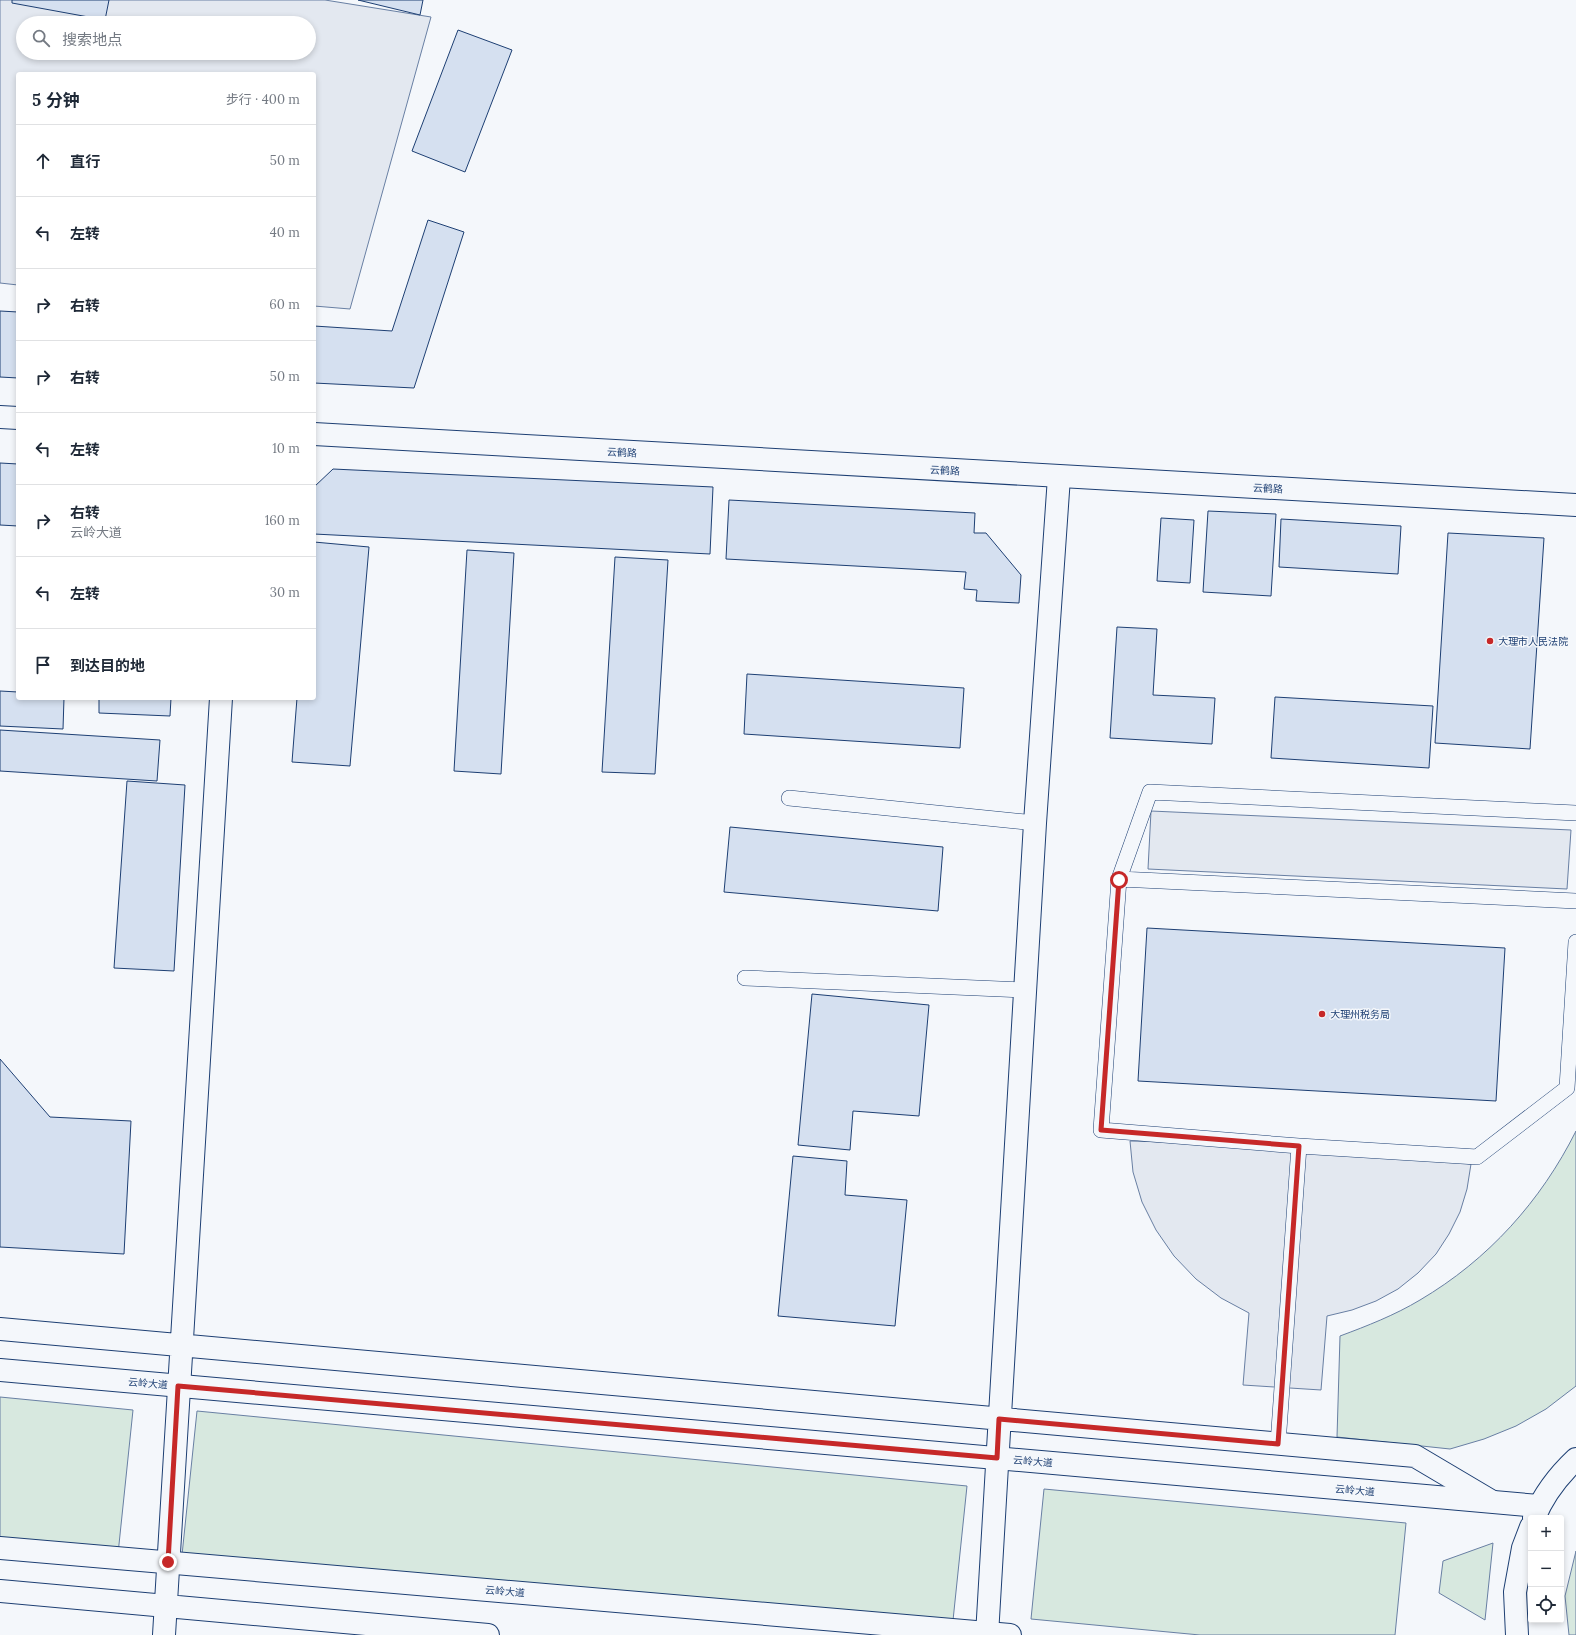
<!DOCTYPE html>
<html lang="zh">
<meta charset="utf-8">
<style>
body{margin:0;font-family:Lora,"Noto Sans SC",serif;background:#f2f2f3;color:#1f2937}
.controls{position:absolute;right:12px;bottom:12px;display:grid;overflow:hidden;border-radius:4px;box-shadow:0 2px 6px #0003}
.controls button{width:36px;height:36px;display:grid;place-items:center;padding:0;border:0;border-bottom:1px solid #e0e1e3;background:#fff;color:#1f2937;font:20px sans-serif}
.stop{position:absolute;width:12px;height:12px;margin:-9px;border:3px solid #c62828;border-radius:50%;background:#fff}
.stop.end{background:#c62828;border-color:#fff;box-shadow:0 1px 4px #0008}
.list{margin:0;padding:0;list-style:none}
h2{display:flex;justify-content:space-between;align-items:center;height:52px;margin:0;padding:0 16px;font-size:17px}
h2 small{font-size:13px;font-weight:400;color:#747a83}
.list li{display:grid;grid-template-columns:26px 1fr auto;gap:12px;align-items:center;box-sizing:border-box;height:72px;padding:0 16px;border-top:1px solid #e0e1e3}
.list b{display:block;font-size:15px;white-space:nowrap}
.list p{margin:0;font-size:13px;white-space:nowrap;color:#747a83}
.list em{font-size:13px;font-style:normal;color:#747a83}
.icon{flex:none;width:22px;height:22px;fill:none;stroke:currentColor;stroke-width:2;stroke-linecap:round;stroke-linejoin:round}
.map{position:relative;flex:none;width:1576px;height:1635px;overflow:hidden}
.search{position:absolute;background:#fff;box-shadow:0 2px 6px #0003;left:16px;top:16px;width:300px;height:44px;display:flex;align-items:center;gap:10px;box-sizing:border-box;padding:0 14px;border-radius:22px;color:#747a83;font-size:15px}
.panel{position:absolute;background:#fff;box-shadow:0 2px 6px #0003;left:16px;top:72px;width:300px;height:628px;border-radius:4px}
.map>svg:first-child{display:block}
.green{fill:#d7e8df;stroke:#687fa3}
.parking{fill:#e3e8f0;stroke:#687fa3;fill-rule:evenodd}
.building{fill:#d5e0f0;stroke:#1d3f73}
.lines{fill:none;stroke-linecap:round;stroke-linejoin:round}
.service-casing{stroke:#1d3f73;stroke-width:16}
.minor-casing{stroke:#1d3f73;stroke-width:24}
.tertiary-casing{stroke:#1d3f73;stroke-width:24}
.secondary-casing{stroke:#1d3f73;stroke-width:24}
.service{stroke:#f4f7fb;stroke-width:15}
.minor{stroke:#f4f7fb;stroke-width:22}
.tertiary{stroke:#f4f7fb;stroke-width:22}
.secondary{stroke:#f4f7fb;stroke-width:22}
.route{stroke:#c62828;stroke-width:5}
.poi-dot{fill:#c62828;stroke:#f4f7fb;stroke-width:1.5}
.labels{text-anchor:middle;stroke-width:3;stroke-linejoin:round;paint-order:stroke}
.street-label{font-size:10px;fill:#1d3f73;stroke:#f4f7fb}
.poi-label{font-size:10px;fill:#1d3f73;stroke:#f4f7fb;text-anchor:start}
</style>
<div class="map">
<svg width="1576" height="1635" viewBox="0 0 1576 1635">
<rect width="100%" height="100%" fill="#f4f7fb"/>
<!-- green -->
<path class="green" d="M1576,1131V1386L1546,1409L1516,1426L1484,1439L1450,1449L1337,1437L1340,1336C1367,1326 1395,1315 1420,1300C1488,1260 1541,1201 1576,1131Z
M0,1397L133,1410L118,1554L0,1543Z
M197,1411L967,1486L952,1630L182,1555Z
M1044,1489L1406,1523L1395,1635H1200L1031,1619Z
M1493,1543L1485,1620L1439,1593L1443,1561Z
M1576,1551V1635H1569L1565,1596Z"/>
<!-- parking -->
<path class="parking" d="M0,0H325L431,17L350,309L314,306V74H18V285L0,283ZM23,23H309V53H23Z
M1151,811L1571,830L1567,889L1148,869Z
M1130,1141L1299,1146L1471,1164L1467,1189L1460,1212L1449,1234L1436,1254L1418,1273L1398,1289L1376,1301L1352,1310L1327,1316L1321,1390L1243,1385L1249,1313L1221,1298L1196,1279L1174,1256L1156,1230L1142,1202L1133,1172Z"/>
<!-- building -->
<path class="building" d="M12,0H109L105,20L12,3Z
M358,0H423L420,15Z
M458,30L512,50L465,172L412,151Z
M428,220L464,232L414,388L314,383V326L392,331Z
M0,311L18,312V378L0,377Z
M0,463L18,464V526L0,525Z
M333,469L713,487L710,554L314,534V487Z
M729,500L975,513L974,533H986L1021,575L1019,603L976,601L977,590L964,589L966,572L726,559Z
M1208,511L1276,514L1271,596L1203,592Z
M1161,518L1194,520L1190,583L1157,581Z
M1281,519L1401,526L1398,574L1279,567Z
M1448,533L1544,538L1530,749L1435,743Z
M314,542L369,547L350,766L292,762L297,698H314Z
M467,550L514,553L501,774L454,771Z
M615,557L668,560L655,774L602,772Z
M1117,627L1157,629L1153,695L1215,698L1212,744L1110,738Z
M747,674L964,688L960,748L744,734Z
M0,691L18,692V698H64L63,729L0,726Z
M1275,697L1433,706L1429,768L1271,758Z
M99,698H171L170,716L99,713Z
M0,730L160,740L157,781L0,771Z
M127,781L185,785L174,971L114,968Z
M730,827L943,847L938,911L724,892Z
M1147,928L1505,948L1496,1101L1138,1081Z
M812,994L929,1005L919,1116L853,1111L850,1150L798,1145Z
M0,1059L50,1117L131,1121L124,1254L0,1247Z
M793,1156L847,1161L845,1195L907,1200L895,1326L778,1316Z"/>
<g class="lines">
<!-- service casing -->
<g class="service-casing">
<path id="service" d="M789,798L1035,823
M1576,813L1150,792L1119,879L1101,1130L1299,1146L1477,1157L1567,1088L1576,942
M1119,879L1576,901
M745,978L1025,990
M1278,1444L1299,1146"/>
</g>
<!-- minor casing -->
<g class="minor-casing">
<path id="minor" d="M0,1329L1415,1456L1491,1501
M0,1591L488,1635
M164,1635L221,698
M987,1635L1035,823L1059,477"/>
</g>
<!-- tertiary casing -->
<g class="tertiary-casing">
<path id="tertiary" d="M0,417L18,418
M314,434L1576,505
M0,1370L1539,1506
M0,1548L1010,1635"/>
</g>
<!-- secondary casing -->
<g class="secondary-casing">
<path id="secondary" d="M1534,1518C1543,1496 1559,1475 1576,1459
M1517,1635L1515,1592L1523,1548L1531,1527"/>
</g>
<!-- service -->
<use href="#service" class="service"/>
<!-- minor -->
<use href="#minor" class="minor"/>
<!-- tertiary -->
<use href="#tertiary" class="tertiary"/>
<!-- secondary -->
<use href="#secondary" class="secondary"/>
</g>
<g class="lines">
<!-- route -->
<path class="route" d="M168,1562L178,1386L997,1458L999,1419L1278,1444L1299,1146L1101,1130L1119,880"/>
</g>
<!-- markers -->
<g class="poi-dot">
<circle cx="1490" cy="641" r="4"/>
<circle cx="1322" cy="1014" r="4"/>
</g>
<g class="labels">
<!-- street labels -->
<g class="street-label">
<text transform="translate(622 452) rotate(3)" y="4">云鹤路</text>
<text transform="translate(945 470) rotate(3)" y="4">云鹤路</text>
<text transform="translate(1268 488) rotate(3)" y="4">云鹤路</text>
<text transform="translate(148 1383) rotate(5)" y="4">云岭大道</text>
<text transform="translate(1033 1461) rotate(5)" y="4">云岭大道</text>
<text transform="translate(1355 1490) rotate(5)" y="4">云岭大道</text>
<text transform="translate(505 1591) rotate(5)" y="4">云岭大道</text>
</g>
<!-- poi labels -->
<g class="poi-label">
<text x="1498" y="645">大理市人民法院</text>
<text x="1330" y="1018">大理州税务局</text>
</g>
</g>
</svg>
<div class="controls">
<button>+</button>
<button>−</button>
<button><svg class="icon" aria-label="locate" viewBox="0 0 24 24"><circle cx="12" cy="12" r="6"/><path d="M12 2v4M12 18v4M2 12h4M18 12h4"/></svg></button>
</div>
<div class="stop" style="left:1119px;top:880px"></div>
<div class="stop end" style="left:168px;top:1562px"></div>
<div class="search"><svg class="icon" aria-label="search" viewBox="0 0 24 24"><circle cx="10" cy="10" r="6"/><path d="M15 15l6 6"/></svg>搜索地点</div>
<section class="panel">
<h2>5 分钟<small>步行 · 400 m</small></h2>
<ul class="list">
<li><svg class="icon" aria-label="ahead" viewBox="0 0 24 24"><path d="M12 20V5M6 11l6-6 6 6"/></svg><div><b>直行</b></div><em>50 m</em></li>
<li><svg class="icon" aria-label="left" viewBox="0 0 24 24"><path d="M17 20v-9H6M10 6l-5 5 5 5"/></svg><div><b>左转</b></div><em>40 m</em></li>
<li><svg class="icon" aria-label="right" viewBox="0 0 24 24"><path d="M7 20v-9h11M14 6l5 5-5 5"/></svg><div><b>右转</b></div><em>60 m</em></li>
<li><svg class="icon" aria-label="right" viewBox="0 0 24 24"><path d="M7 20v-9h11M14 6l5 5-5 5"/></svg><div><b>右转</b></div><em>50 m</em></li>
<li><svg class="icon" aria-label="left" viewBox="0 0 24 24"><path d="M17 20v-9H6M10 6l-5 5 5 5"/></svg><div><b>左转</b></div><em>10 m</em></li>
<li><svg class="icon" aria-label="right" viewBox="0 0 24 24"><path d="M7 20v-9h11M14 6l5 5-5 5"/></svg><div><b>右转</b><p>云岭大道</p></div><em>160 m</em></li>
<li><svg class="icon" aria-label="left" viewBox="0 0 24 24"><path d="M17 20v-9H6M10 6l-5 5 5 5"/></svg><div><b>左转</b></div><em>30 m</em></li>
<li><svg class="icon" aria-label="arrive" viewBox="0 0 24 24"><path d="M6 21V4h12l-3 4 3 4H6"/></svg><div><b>到达目的地</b></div></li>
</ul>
</section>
</div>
